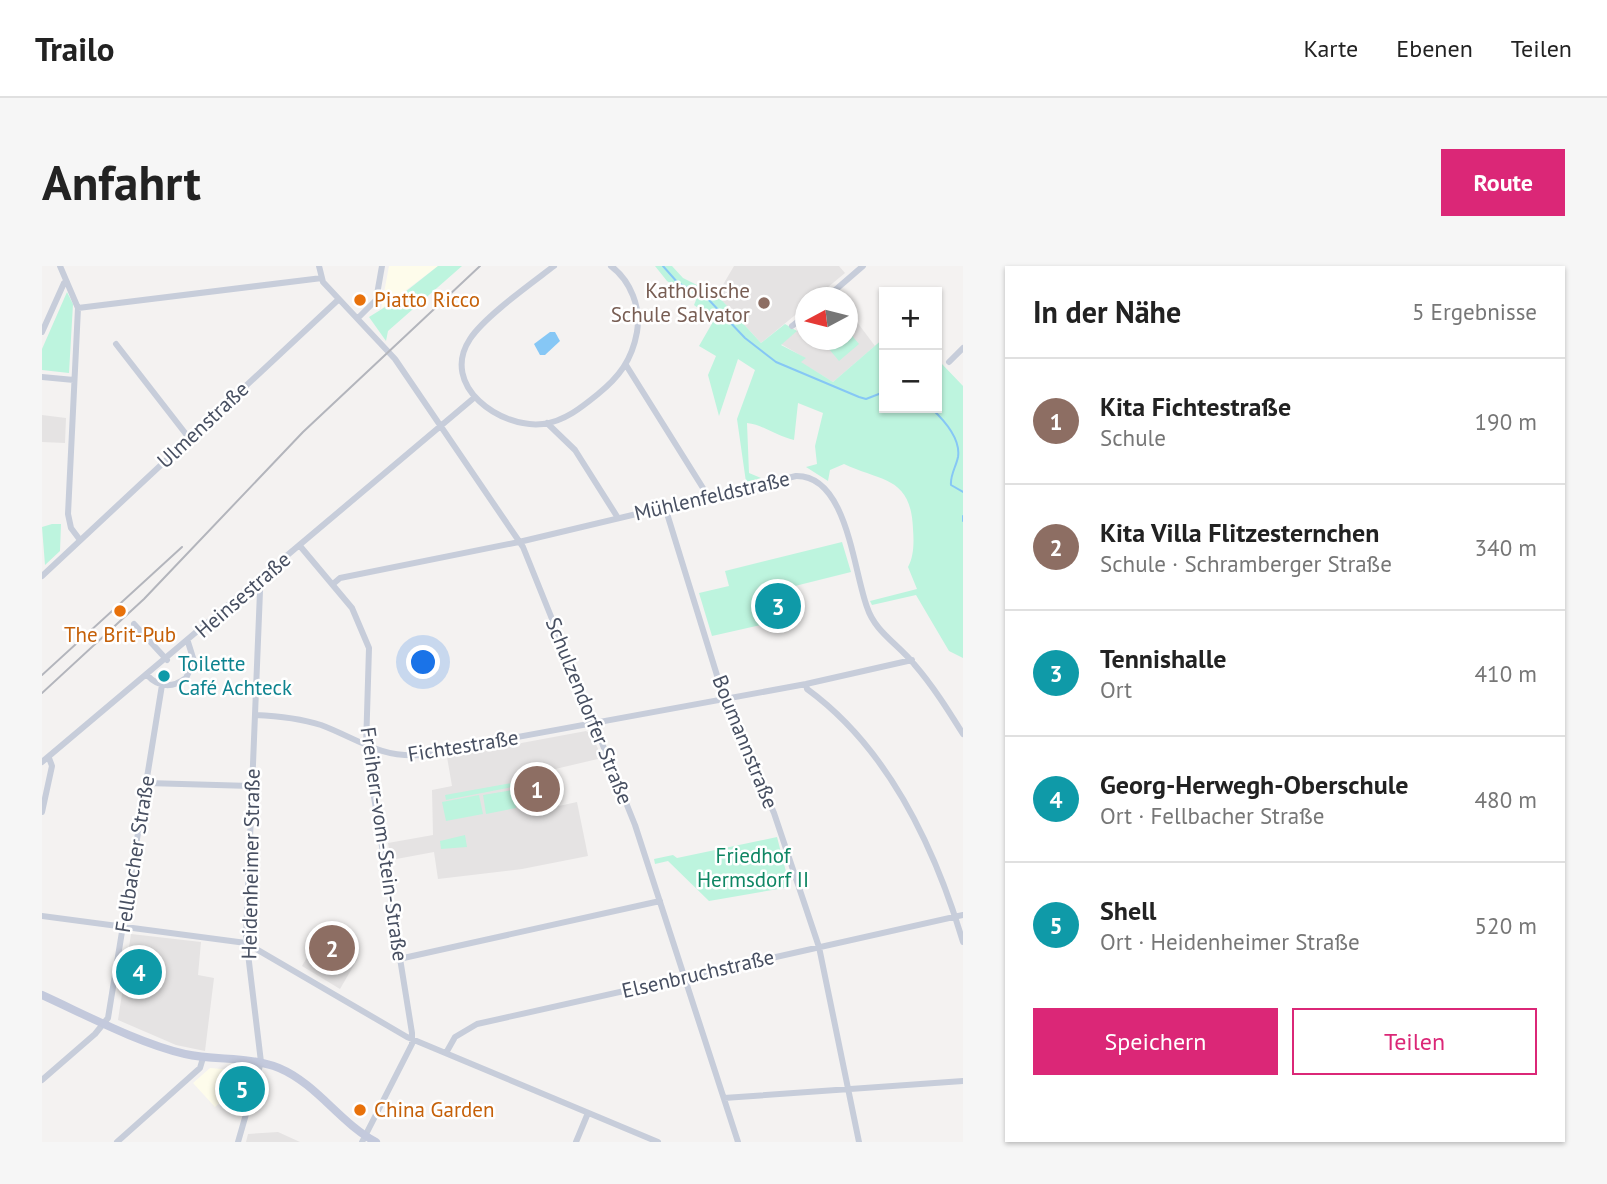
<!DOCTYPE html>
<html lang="de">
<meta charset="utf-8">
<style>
body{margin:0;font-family:"PT Sans",sans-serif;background:#f6f6f6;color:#222}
.controls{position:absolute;right:21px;top:21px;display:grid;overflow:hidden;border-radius:0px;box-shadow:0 2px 5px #0004}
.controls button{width:63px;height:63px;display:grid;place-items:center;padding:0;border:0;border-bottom:2px solid #e0e0e0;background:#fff;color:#222;font:35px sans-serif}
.compass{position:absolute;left:753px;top:21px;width:63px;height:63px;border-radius:50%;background:#fff;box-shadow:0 2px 5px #0004;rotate:263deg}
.you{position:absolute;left:382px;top:397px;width:24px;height:24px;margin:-18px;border:5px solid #fff;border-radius:50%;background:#1a73e8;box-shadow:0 0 0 10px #1a73e833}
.badge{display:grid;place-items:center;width:46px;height:46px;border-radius:50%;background:#db2777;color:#fff;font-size:23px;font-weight:700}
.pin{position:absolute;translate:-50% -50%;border:4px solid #fff;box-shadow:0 2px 7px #0006}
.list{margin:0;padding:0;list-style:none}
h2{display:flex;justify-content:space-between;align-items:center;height:91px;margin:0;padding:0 28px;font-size:30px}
h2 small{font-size:23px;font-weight:400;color:#767676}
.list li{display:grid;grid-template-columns:46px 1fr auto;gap:21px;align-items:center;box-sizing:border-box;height:126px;padding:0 28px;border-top:2px solid #e0e0e0}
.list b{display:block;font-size:26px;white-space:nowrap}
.list p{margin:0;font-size:23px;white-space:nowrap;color:#767676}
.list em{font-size:23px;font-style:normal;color:#767676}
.actions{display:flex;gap:14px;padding:21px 28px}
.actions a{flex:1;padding:16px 0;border:2px solid #db2777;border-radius:0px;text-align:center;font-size:24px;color:#db2777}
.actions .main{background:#db2777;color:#fff}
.map{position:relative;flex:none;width:921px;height:876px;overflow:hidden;border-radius:0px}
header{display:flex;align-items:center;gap:42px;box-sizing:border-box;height:98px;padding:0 35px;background:#fff;border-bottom:2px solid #e0e0e0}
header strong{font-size:33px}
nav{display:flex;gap:38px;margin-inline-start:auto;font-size:24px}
.intro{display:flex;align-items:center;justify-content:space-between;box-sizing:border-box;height:168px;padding:0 42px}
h1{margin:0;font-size:49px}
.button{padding:18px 32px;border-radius:0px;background:#db2777;color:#fff;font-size:24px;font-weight:700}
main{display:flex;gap:42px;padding:0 42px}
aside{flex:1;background:#fff;border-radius:0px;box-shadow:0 2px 5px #0004}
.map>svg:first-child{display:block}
.commercial{fill:#fefceb}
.education{fill:#e5e3e3}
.green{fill:#bdf4de}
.water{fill:#86c7f5}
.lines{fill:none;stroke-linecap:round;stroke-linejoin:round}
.stream{stroke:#86c7f5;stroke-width:2}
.minor{stroke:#c7cdda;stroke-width:6}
.secondary{stroke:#c3c9dc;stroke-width:8}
.tram{stroke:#b3b5bc;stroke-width:2}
.food-dot{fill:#e8710a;stroke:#fff;stroke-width:2.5}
.education-dot{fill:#8d6e63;stroke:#fff;stroke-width:2.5}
.culture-dot{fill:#0f9aa8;stroke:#fff;stroke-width:2.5}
.labels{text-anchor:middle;stroke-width:5;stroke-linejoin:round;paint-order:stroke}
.education-label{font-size:21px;fill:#785e54;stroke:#fff;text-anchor:end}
.food-label{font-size:21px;fill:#c56008;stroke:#fff;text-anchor:start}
.street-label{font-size:21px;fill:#474f61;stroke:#fff}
.culture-label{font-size:21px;fill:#0d838f;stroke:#fff;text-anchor:start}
.park-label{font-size:21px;fill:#0e8663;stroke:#fff}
</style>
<header>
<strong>Trailo</strong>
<nav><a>Karte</a><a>Ebenen</a><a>Teilen</a></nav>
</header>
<div class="intro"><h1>Anfahrt</h1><a class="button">Route</a></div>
<main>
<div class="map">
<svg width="921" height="876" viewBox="0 0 921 876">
<rect width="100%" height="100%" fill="#f4f2f1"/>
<!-- commercial -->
<path class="commercial" d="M347,0H396L339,43Z
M168,802L206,805L209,810L202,836L184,831L173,841L151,817Z"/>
<!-- education -->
<path class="education" d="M692,0H797L803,7L774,31L764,32L763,41L719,77L675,29Z
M806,44L833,80L791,116L758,96L763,92L739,78L763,58L764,74H806Z
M0,149L24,152L23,177L0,176Z
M544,465L550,469L560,492L509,504L517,540L535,536L546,590L480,603L396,613L392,586L349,594L346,577L391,569L390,524L410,520L405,491Z
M286,656L302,671L316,692L298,723L260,700Z
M89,668L159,676L156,709L172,712L163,785L134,779L76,754Z
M236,866L258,876H204L206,868Z"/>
<!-- green -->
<path class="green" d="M396,0H420L346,65L344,75L327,51L348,38Z
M613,0H630L641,12L675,29L719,77L743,58L755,65L739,79L764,92L759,96L791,116L842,72V142H895V103L900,98L921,120V392L907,385L874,329L830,339L828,335L875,323L866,301C872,290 872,276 871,263C869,210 840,216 802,198L788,204L786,215L764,201L775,198L773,180L781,147L756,137L752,174C734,170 722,159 705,157L707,207L719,212L704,216L695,153L713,104L696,93L677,150L666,109L674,90L657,80L672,54L652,39L654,34L625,15Z
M25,26L31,38L27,107L0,104V83Z
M807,66L817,78L797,95L787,83L798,74H806Z
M10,258H19L18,285L3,299L0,261Z
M800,276L809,306L753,320L759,350L670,370L657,327L687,320L683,305Z
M470,517V521L404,534L403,529Z
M471,524L474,542L444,548L441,529Z
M437,529L441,548L404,555L400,536Z
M423,569L425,581L399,583L398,575Z
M735,571L748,621L667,635L626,595L613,598L612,593L631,589L635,592Z"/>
<!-- water -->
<path class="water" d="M508,66H513L518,75L503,89H498L492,78Z"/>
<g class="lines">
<!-- stream -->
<path class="stream" d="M621,0L636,17L665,32L703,72L734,96L817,131L824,133L842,126
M889,142C902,154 919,172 916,191C914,201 908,209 909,219L921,226
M921,250V255"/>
<!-- minor -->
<path class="minor" d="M18,0L36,42L26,248L29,262L38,274
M277,0L281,16L353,93L481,281L593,559L696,876
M512,0C490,17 442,51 428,73C397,120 459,163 501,158C523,155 540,141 556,128C577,111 590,94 595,66C599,42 589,15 569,0
M784,32L821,0
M36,42L280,12
M316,52L334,34L340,0
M750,60L764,49
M0,66L22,17L25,16
M74,78L147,172
M907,96L921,82
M584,99L666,230
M0,111L32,114
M505,157L533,184L576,252
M623,241L682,432L732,547L777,681L817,876
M258,280L310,342L327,382L324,481L370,767V778L320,876
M0,310L297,33
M291,318L298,312L477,276L754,210C805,209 811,303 825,341C833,366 856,378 872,398C891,420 906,444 921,468
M92,358L125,394
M105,409C117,422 131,422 144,412L152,395L146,376
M764,418L765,423C846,482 893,582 921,676
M213,449C235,450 257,452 279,459C314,472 338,492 378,489L764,418L870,394
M0,496L433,131
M105,517L209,520
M0,546L10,500L7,492
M0,650L204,677L365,771L616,876
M357,693L618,635
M404,787L413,771L435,758L921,649
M0,814L53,768L66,752L120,419
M682,832L921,815
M75,876L158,802L161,792
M196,876L219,796L204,671L218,325L213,318
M534,876L546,847"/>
<!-- secondary -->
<path class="secondary" d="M0,729C44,749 96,777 143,788C174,795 208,790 237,802C275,818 298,857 334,876"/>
<!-- tram -->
<path class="tram" d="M0,409L140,281
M0,427L102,333L261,166L438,0"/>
</g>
<!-- markers -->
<g class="food-dot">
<circle cx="318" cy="34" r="7"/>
<circle cx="78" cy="345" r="7"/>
<circle cx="318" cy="844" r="7"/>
</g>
<circle class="education-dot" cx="722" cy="37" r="7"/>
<circle class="culture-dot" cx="122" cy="410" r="7"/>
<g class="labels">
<!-- education labels -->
<g class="education-label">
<text x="708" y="32">Katholische<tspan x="708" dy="24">Schule Salvator</tspan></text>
</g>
<!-- food labels -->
<g class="food-label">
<text x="332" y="41">Piatto Ricco</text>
<text x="78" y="376" text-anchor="middle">The Brit-Pub</text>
<text x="332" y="851">China Garden</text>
</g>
<!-- street labels -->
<g class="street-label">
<text transform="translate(161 159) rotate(-43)" y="7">Ulmenstraße</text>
<text transform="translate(670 230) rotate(-13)" y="7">Mühlenfeldstraße</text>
<text transform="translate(201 329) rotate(-41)" y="7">Heinsestraße</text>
<text transform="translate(547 445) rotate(68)" y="7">Schulzendorfer Straße</text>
<text transform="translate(703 476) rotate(68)" y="7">Boumannstraße</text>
<text transform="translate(421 480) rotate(-9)" y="7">Fichtestraße</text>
<text transform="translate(342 578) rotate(82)" y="7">Freiherr-vom-Stein-Straße</text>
<text transform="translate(93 588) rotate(-81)" y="7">Fellbacher Straße</text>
<text transform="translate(209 598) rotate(-89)" y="7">Heidenheimer Straße</text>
<text transform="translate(656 708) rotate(-13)" y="7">Elsenbruchstraße</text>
</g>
<!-- culture labels -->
<g class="culture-label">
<text x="136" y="405">Toilette<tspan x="136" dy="24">Café Achteck</tspan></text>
</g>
<!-- park labels -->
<g class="park-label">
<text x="711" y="597">Friedhof<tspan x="711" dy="24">Hermsdorf II</tspan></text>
</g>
</g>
</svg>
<div class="controls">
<button>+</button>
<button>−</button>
</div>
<svg class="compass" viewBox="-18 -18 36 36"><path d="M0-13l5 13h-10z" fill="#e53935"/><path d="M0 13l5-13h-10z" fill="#767676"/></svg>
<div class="you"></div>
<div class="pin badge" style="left:495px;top:523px;background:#8d6e63">1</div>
<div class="pin badge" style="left:290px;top:682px;background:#8d6e63">2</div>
<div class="pin badge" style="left:736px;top:340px;background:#0f9aa8">3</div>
<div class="pin badge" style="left:97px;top:706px;background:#0f9aa8">4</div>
<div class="pin badge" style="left:200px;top:823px;background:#0f9aa8">5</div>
</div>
<aside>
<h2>In der Nähe<small>5 Ergebnisse</small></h2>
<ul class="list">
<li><span class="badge" style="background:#8d6e63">1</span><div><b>Kita Fichtestraße</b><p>Schule</p></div><em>190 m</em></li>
<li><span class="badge" style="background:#8d6e63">2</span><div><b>Kita Villa Flitzesternchen</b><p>Schule · Schramberger Straße</p></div><em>340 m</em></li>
<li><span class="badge" style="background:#0f9aa8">3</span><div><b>Tennishalle</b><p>Ort</p></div><em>410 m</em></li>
<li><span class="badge" style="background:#0f9aa8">4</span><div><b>Georg-Herwegh-Oberschule</b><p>Ort · Fellbacher Straße</p></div><em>480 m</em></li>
<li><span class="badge" style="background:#0f9aa8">5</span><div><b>Shell</b><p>Ort · Heidenheimer Straße</p></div><em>520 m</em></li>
</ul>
<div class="actions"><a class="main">Speichern</a><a>Teilen</a></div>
</aside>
</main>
